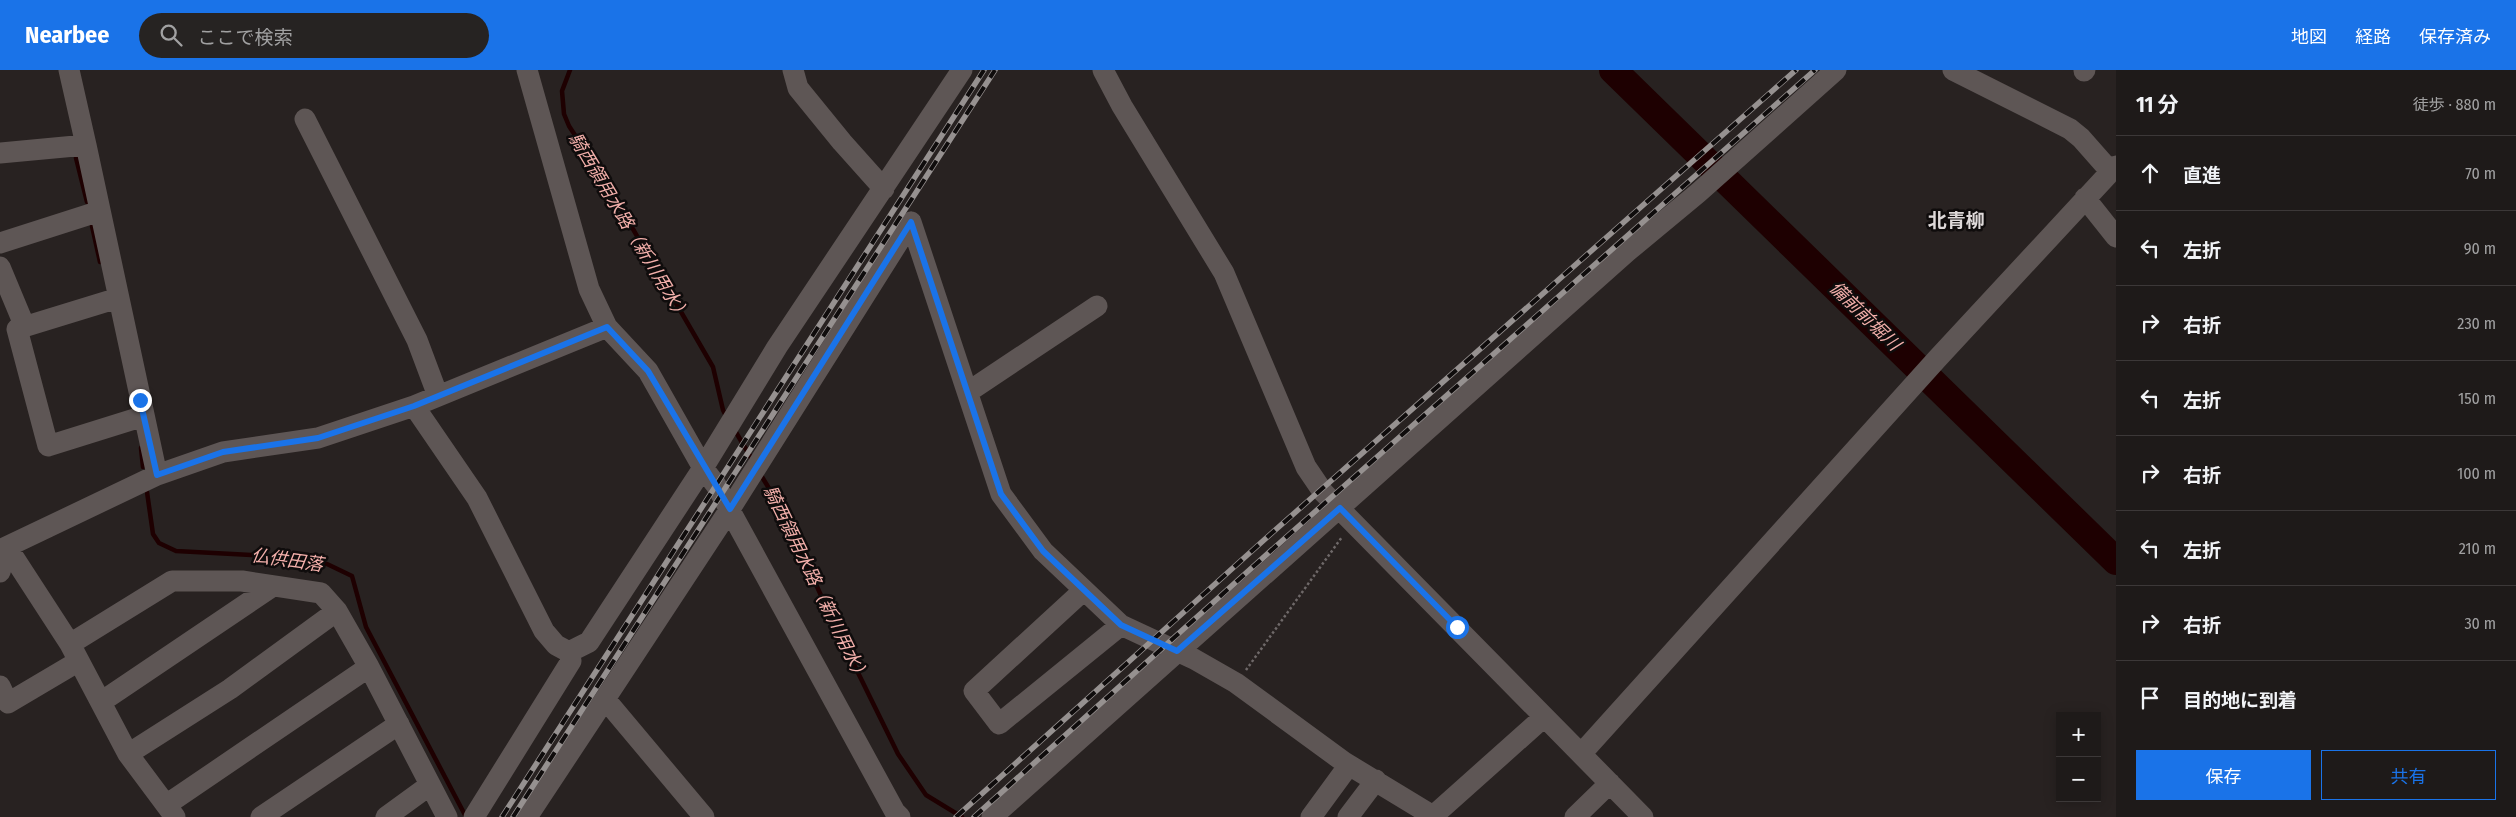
<!DOCTYPE html>
<html lang="ja">
<meta charset="utf-8">
<style>
body{margin:0;font-family:"Fira Sans Condensed","Noto Sans JP",sans-serif;background:#262322;color:#f1f3f6}
.controls{position:absolute;right:15px;bottom:15px;display:grid;overflow:hidden;border-radius:0px;box-shadow:0 2px 12px #0003}
.controls button{width:45px;height:45px;display:grid;place-items:center;padding:0;border:0;border-bottom:1px solid #3c3838;background:#1e1a19;color:#f1f3f6;font:25px sans-serif}
.stop{position:absolute;width:15px;height:15px;margin:-11px;border:4px solid #1a73e8;border-radius:50%;background:#fff}
.stop.end{background:#1a73e8;border-color:#fff;box-shadow:0 1px 5px #0008}
.list{margin:0;padding:0;list-style:none}
h2{display:flex;justify-content:space-between;align-items:center;height:65px;margin:0;padding:0 20px;font-size:21px}
h2 small{font-size:16px;font-weight:400;color:#a1a1a2}
.list li{display:grid;grid-template-columns:32px 1fr auto;gap:15px;align-items:center;box-sizing:border-box;height:75px;padding:0 20px;border-top:1px solid #3c3838}
.list b{display:block;font-size:19px;white-space:nowrap}
.list em{font-size:16px;font-style:normal;color:#a1a1a2}
.actions{display:flex;gap:10px;padding:15px 20px}
.actions a{flex:1;padding:11px 0;border:1px solid #1a73e8;border-radius:0px;text-align:center;font-size:18px;color:#1a73e8}
.actions .main{background:#1a73e8;color:#fff}
.icon{flex:none;width:28px;height:28px;fill:none;stroke:currentColor;stroke-width:2;stroke-linecap:round;stroke-linejoin:round}
.map{position:relative;flex:none;width:2116px;height:747px;overflow:hidden}
header{display:flex;align-items:center;gap:30px;box-sizing:border-box;height:70px;padding:0 25px;background:#1a73e8;color:#fff}
header strong{font-size:24px}
nav{display:flex;gap:28px;margin-inline-start:auto;font-size:18px}
.search{width:350px;height:45px;background:#262322;display:flex;align-items:center;gap:12px;box-sizing:border-box;padding:0 18px;border-radius:28px;color:#a1a1a2;font-size:19px}
main{display:flex}
aside{flex:1;background:#1e1a19}
.map>svg:first-child{display:block}
.lines{fill:none;stroke-linecap:round;stroke-linejoin:round}
.stream{stroke:#1e0001;stroke-width:4.5}
.river{stroke:#1e0001;stroke-width:28}
.path{stroke:#6f6969;stroke-width:2.5;stroke-dasharray:2.5 2.5;stroke-linecap:butt}
.minor{stroke:#5e5655;stroke-width:21}
.rail-casing{stroke:#969190;stroke-width:5.5}
.rail{stroke:#0f0c0c;stroke-width:4;stroke-dasharray:11;stroke-linecap:butt}
.route{stroke:#1a73e8;stroke-width:6}
.labels{text-anchor:middle;stroke-width:5;stroke-linejoin:round;paint-order:stroke}
.water-label{font-size:18px;font-style:italic;fill:#f3afaa;stroke:#0f0c0c}
.quarter-label{font-size:19px;font-weight:bold;fill:#ded9d9;stroke:#0f0c0c}
</style>
<header>
<strong>Nearbee</strong>
<div class="search"><svg class="icon" aria-label="search" viewBox="0 0 24 24"><circle cx="10" cy="10" r="6"/><path d="M15 15l6 6"/></svg>ここで検索</div>
<nav><a>地図</a><a>経路</a><a>保存済み</a></nav>
</header>
<main>
<div class="map">
<svg width="2116" height="747" viewBox="0 0 2116 747">
<rect width="100%" height="100%" fill="#282221"/>
<g class="lines">
<!-- stream -->
<path class="stream" d="M570,0L562,21L564,44L569,56L608,116L713,297L723,340L726,346
M76,88L87,132
M92,156L100,192
M734,359L753,391
M141,378L143,397
M759,402L781,438L835,556L898,684L926,725L962,747
M147,422L153,464L159,473L176,481L289,487L327,494L352,506L366,557L465,745"/>
<!-- river -->
<path class="river" d="M1613,0L2116,491"/>
<!-- path -->
<path class="path" d="M1246,600L1342,467"/>
<!-- minor -->
<path class="minor" d="M69,0L86,75
M527,0L589,219L607,257L648,301L703,398L716,415L895,742L900,747
M793,0L798,18L842,72L884,119
M1103,0L1122,36L1224,203L1306,397L1323,422L1643,747
M1953,0L2070,59L2081,68L2111,102
M2084,1L2085,0
M305,49L417,270L438,326
M0,83L86,75L157,405
M2085,128L2116,167
M911,152L1001,424L1043,481L1121,555L1194,589L1236,613L1344,692L1433,746L1544,647
M0,173L100,141
M0,197L25,257
M118,228L17,259L48,376L144,346
M968,322L1097,236
M414,336L477,428L544,561L556,575L569,582L589,572L703,398L777,277L962,0
M7,477L70,574L128,684L175,747
M0,480L157,405L223,382L318,368L414,336L607,257
M0,502L7,477
M1084,520L974,621L999,654L1121,555
M70,574L172,511H242L321,523L337,541L369,597L447,747
M0,616L8,633L79,591
M101,632L273,516
M128,684L230,619L337,541
M1581,684L1937,289L2116,96
M166,735L369,597
M261,747L399,654
M386,747L430,715
M474,747L571,591L569,582
M527,747L605,629
M704,747L605,629L730,439L911,152
M992,747L1628,181L1698,123L1836,0
M1311,747L1349,695
M1348,747L1376,710
M1575,747L1610,713"/>
<!-- rail casing -->
<g class="rail-casing">
<path id="rail" d="M502,747L984,0
M513,747L995,0
M956,747L1264,470L1796,0
M974,747L1274,478L1815,0"/>
</g>
<!-- rail -->
<use href="#rail" class="rail"/>
</g>
<g class="lines">
<!-- route -->
<path class="route" d="M140,330L157,405L223,382L318,368L414,336L607,257L648,301L730,439L911,152L1001,424L1043,481L1121,555L1177,581L1340,438L1457,557"/>
</g>
<g class="labels">
<!-- water labels -->
<g class="water-label">
<text transform="translate(629 157) rotate(59)" y="6">騎西領用水路（新川用水）</text>
<text transform="translate(1865 246) rotate(44)" y="6">備前前堀川</text>
<text transform="translate(287 490) rotate(8)" y="6">仏供田落</text>
<text transform="translate(816 514) rotate(64)" y="6">騎西領用水路（新川用水）</text>
</g>
<!-- quarter labels -->
<g class="quarter-label">
<text x="1956" y="157">北青柳</text>
</g>
</g>
</svg>
<div class="controls">
<button>+</button>
<button>−</button>
</div>
<div class="stop" style="left:1457px;top:557px"></div>
<div class="stop end" style="left:140px;top:330px"></div>
</div>
<aside>
<h2>11 分<small>徒歩 · 880 m</small></h2>
<ul class="list">
<li><svg class="icon" aria-label="ahead" viewBox="0 0 24 24"><path d="M12 20V5M6 11l6-6 6 6"/></svg><div><b>直進</b></div><em>70 m</em></li>
<li><svg class="icon" aria-label="left" viewBox="0 0 24 24"><path d="M17 20v-9H6M10 6l-5 5 5 5"/></svg><div><b>左折</b></div><em>90 m</em></li>
<li><svg class="icon" aria-label="right" viewBox="0 0 24 24"><path d="M7 20v-9h11M14 6l5 5-5 5"/></svg><div><b>右折</b></div><em>230 m</em></li>
<li><svg class="icon" aria-label="left" viewBox="0 0 24 24"><path d="M17 20v-9H6M10 6l-5 5 5 5"/></svg><div><b>左折</b></div><em>150 m</em></li>
<li><svg class="icon" aria-label="right" viewBox="0 0 24 24"><path d="M7 20v-9h11M14 6l5 5-5 5"/></svg><div><b>右折</b></div><em>100 m</em></li>
<li><svg class="icon" aria-label="left" viewBox="0 0 24 24"><path d="M17 20v-9H6M10 6l-5 5 5 5"/></svg><div><b>左折</b></div><em>210 m</em></li>
<li><svg class="icon" aria-label="right" viewBox="0 0 24 24"><path d="M7 20v-9h11M14 6l5 5-5 5"/></svg><div><b>右折</b></div><em>30 m</em></li>
<li><svg class="icon" aria-label="arrive" viewBox="0 0 24 24"><path d="M6 21V4h12l-3 4 3 4H6"/></svg><div><b>目的地に到着</b></div></li>
</ul>
<div class="actions"><a class="main">保存</a><a>共有</a></div>
</aside>
</main>
